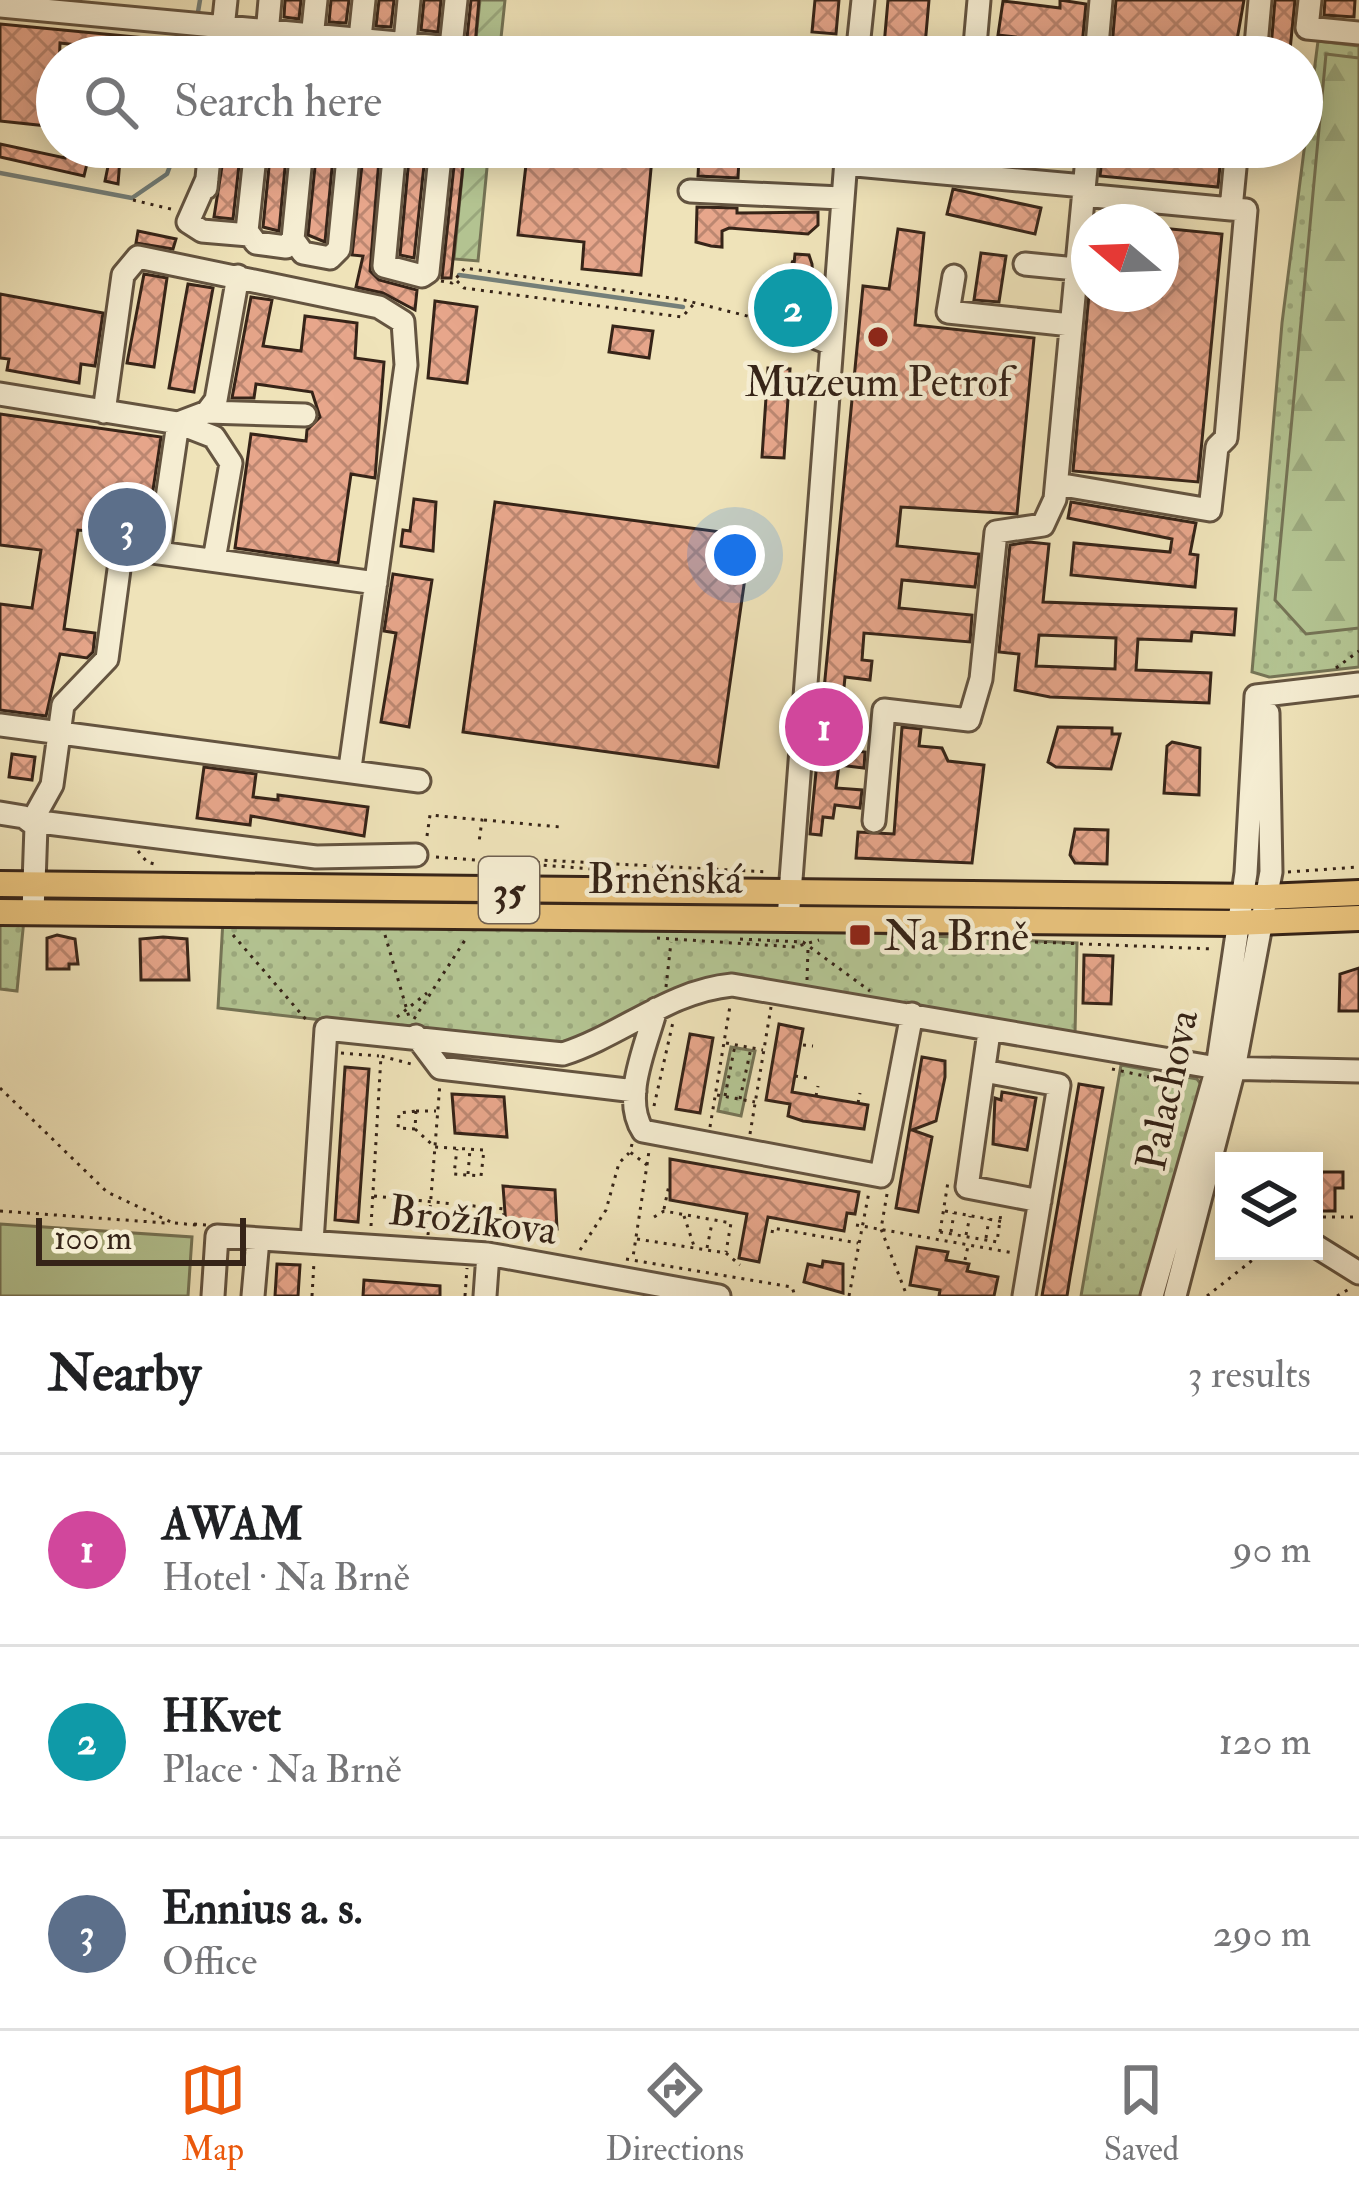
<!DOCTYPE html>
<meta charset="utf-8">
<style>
body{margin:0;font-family:"IM FELL Double Pica",serif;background:#f2f2f2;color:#202124}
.controls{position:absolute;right:36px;bottom:36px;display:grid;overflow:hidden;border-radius:0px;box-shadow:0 6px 30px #0003}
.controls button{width:108px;height:108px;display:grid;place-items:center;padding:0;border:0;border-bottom:3px solid #e0e0e0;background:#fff;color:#202124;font:60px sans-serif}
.compass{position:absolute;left:1071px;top:204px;width:108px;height:108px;border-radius:50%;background:#fff;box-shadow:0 6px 30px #0003;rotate:289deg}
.scale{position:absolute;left:36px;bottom:30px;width:210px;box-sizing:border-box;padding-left:12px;border:6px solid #362418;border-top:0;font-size:33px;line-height:42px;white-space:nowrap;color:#362418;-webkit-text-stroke:9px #f5edd2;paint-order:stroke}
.you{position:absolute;left:735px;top:555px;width:42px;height:42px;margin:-30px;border:9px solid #fff;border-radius:50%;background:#1a73e8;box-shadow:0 0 0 18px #1a73e833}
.badge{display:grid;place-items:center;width:78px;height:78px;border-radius:50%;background:#ea580c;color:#fff;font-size:39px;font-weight:700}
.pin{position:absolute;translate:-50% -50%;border:6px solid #fff;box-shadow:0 3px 12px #0006}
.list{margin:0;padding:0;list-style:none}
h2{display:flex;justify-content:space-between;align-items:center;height:156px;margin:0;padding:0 48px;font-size:51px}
h2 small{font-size:39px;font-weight:400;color:#757577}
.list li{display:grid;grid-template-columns:78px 1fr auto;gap:36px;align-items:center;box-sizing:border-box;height:192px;padding:0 48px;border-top:3px solid #e0e0e0}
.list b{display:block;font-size:45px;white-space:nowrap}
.list p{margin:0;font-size:39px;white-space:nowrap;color:#757577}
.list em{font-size:39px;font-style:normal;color:#757577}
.icon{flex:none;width:66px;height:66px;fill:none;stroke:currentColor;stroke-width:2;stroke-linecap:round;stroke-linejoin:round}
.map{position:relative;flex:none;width:1359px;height:1296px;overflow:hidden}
.search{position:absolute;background:#fff;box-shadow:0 6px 30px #0003;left:36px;right:36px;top:36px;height:132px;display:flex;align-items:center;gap:30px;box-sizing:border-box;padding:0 42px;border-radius:66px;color:#757577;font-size:45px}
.sheet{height:732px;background:#fff}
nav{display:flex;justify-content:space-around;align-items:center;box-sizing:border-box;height:168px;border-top:3px solid #e0e0e0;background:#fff;font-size:33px;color:#757577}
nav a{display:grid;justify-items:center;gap:6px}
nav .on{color:#ea580c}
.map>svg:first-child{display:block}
.grass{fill:url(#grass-dots);stroke:#757456;stroke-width:3}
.forest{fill:url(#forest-firs);stroke:#757456;stroke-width:3}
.garden{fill:url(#garden-furrows);stroke:#757456;stroke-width:3}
.pitch{fill:#b4c593;stroke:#757456;stroke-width:3}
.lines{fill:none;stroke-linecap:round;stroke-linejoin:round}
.stream{stroke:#747f79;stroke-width:4.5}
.building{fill:url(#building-cross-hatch);stroke:#362418;stroke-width:3;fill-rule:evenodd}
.minor-casing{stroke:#645440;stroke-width:27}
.major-casing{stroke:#362418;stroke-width:30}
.path{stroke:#362418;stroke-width:3;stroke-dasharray:3 6;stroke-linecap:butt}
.minor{stroke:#f5edd2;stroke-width:21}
.major{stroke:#e8c27c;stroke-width:24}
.poi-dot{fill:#8f2418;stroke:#f5edd2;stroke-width:4.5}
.labels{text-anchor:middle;stroke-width:9;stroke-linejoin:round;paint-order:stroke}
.shield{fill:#f5edd2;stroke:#6f6050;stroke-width:3}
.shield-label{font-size:39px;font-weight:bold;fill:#362418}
.poi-label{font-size:42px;fill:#362418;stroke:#f5edd2}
.street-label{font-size:42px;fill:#362418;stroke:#f5edd2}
</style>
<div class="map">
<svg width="1359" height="1296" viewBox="0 0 1359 1296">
<defs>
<pattern id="grass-dots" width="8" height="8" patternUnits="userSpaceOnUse" patternTransform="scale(3)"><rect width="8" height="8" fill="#b4c593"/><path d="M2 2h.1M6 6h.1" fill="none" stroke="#9ba97e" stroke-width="1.8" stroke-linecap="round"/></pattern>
<pattern id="forest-firs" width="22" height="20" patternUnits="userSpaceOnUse" patternTransform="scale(3)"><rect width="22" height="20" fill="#b4c593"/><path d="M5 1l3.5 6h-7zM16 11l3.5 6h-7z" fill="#9ba97e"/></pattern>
<pattern id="garden-furrows" width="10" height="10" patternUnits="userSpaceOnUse" patternTransform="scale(3)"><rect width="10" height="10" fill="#b4c593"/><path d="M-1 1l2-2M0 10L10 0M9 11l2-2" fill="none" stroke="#9ba97e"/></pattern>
<pattern id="building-cross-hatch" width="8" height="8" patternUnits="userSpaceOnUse" patternTransform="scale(3)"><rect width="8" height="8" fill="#e7a68b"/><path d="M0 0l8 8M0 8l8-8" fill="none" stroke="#bc8771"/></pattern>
</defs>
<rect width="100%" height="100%" fill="#efe3b9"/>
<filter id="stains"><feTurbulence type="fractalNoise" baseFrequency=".00167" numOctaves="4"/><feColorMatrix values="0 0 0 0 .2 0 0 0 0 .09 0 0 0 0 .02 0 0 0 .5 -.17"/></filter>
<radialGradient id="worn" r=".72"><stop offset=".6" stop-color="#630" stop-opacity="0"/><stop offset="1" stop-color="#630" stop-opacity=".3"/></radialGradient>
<!-- grass -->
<path class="grass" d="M1318,41L1359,46V667L1269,677L1252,672L1282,323Z
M0,919H24L17,991L0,989Z
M223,920L744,927L1077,943L1075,1034L722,975C651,991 612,1040 539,1045L218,1008Z
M731,1047L755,1051L741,1116L718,1111Z
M1121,1065L1197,1079L1204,1088L1141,1296H1081Z"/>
<!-- forest -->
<path class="forest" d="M1326,54L1359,58V628L1306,634L1275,600Z"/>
<!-- garden -->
<path class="garden" d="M480,0H505L499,57H474Z
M465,147H489L478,261L454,259Z"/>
<!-- pitch -->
<path class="pitch" d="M0,1224L192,1237L188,1296H0Z"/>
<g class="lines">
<!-- stream -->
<path class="stream" d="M197,18L200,0
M191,57L195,29
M0,173L132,198L167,174L177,147
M459,275L683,307"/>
</g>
<!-- building -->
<path class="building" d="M285,0H301L299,19L284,17Z
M331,0H349L346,23L329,22Z
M379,0H394L391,27L376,26Z
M424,0H441L438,32L421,30Z
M471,0H479L474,57H465Z
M815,0H839L836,34L812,32Z
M888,0H929L924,57H883Z
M1060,0L1086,4L1081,56L1057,53V42L998,35L1003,1L1060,8Z
M1116,0H1244L1234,57H1111Z
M1275,0H1295L1290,50L1271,48Z
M1325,0H1355L1354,17L1324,15Z
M0,24L167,40L181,38L178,57L60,43L57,127L0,121Z
M0,144L65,158L66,147H91L84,176L0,157Z
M112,147H121L118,184L105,181Z
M225,147H241L233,219L214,217Z
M271,147H287L279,231L263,227Z
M317,147H334L325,242L308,235Z
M364,147H380L370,271L379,280L417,290L415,310L383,293L356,287L363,256L352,255Z
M410,147H426L414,258L400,255Z
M456,147H465L451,278H442Z
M528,147L652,158L641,275L582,269L584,242L518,235Z
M784,147H824L823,164L782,165Z
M1103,147L1221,155L1218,187L1100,176Z
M699,156L739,158L738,178L698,176Z
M953,189L1041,208L1035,234L947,214Z
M697,207L737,208V213L818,212V225L808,234L729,228L722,231V247L711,246L696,242Z
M1161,228L1222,234L1198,482L1073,471L1089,294H1161Z
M898,229L924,233L915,325L1034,338L1017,514L901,507L897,546L979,554L975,587L902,580L899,608L972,615L970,642L864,633L862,660L872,661L870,680L845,677L838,749L865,752L864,768L839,765L836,788L862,790L860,808L835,805L833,818L823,817L821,835L810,834L863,286L889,289Z
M138,231L176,239L173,249L136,243Z
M981,253L1006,256L999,302L974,300Z
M795,254L809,255L812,264L814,302L808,317L777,313L779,295L791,293Z
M144,274L167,278L154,367L127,363Z
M188,284L213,288L194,392L169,388Z
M0,294L103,313L95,366L81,364L79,383L7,370L9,359L0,358Z
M251,297L272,300L263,346L301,351L305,316L357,323L355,358L384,362L375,478L351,474L338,563L235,548L251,434L306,441L307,430L320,417L312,392L256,384L254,398H232Z
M435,301L477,307L467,383L428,378Z
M613,326L653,331L649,358L609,352Z
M768,368L790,369L784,458L762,457Z
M0,414L161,437L146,536L78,530L64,629L95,633L93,652L87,658L60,654L46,716L0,710V604L32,608L41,550L0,545Z
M414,499L436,502L433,551L401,546L403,530L410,531Z
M495,502L751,536L718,767L463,732Z
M1071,502L1196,523L1190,554L1198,555L1195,587L1071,575L1074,543L1170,552L1172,539L1068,518Z
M1029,542L1049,544L1043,602L1236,609L1234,635L1192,632L1191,641L1138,639L1136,670L1211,673L1209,703L1050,697L1015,690L1019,654L999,652L1010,545ZM1039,635L1116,638L1115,669L1036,666Z
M393,574L432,580L409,727L381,722L396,633L384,631Z
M902,727L921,729L919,746L942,748L948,761L984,765L972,863L856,858L858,832L894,834Z
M1058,727L1112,728V734H1120L1111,769L1056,767L1048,762Z
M1172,742L1200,748L1199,795L1164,793L1167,746Z
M12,754L35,757L32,780L9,777Z
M204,767L256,774L253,797L278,800V795L368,807L364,836L251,816L250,825L197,818Z
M1075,829L1108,830L1107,864L1075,863L1070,855Z
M57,935L75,939L78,964H69V969H47V938Z
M163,937L187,939L189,980H141L140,939Z
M1084,955L1113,956L1111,1004L1083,1003Z
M1359,968V1011H1339L1340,974Z
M779,1024L803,1029L792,1092L868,1105L864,1129L803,1121L788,1116L790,1104L766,1100Z
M690,1034L713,1038L700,1113L676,1109Z
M922,1057L945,1061V1077L936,1121L912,1130L932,1137L918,1212L896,1208Z
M345,1067L369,1069L358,1222L335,1220Z
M1079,1084L1103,1088L1070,1277L1067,1296H1042Z
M1002,1092L1036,1098L1027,1150L993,1144L995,1098L1001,1100Z
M452,1094L504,1097L507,1137L455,1133Z
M670,1159L859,1192L855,1214L847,1213L844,1231L768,1217L759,1262L739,1258L747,1214L670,1200Z
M1314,1172H1343V1188H1335V1211H1314Z
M503,1186L555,1190L557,1229L506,1226Z
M917,1247L948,1252L946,1260L969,1264L967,1271L998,1277L994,1296H939L940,1290L910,1285Z
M823,1261L843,1264V1293L804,1282L808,1264L822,1267Z
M277,1264L300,1265L298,1296H275Z
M364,1280L440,1286V1296H363Z"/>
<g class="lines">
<!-- minor casing -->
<g class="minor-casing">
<path id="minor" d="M1310,0L1307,28L1359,33
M0,6L451,48
M404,53L409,0
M450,56L456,0
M220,57L226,0
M265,57L270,0
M310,57L316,0
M358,57L364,0
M857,57L863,0
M974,57L979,0
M1096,57L1101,0
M1255,57L1260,0
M256,147L247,231L256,243L286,247L293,239L302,147
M395,147L384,266L422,276L428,272L441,147
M845,164L1084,186
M962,175L965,147
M207,179L188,222L202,231L249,235
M206,188L210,147
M690,191L841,198
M1083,195L1231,209L1237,147
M293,239L303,253L330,258L339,249L349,147
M1025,264L1076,269
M954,276L948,312L1071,325
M804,333L829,343
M0,394L178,423L159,553
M104,412L123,275L138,257L379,307L403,322L406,365L350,768
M207,412L305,415
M178,423L207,412L216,400L238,276
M178,423L214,437L231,463L214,560
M1057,484L1210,510L1217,447L1226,438L1246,210L1231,209
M101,545L376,583
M0,725L419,781
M0,813L24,817L36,826L33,912
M32,821L316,857L416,855
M32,821L52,785L63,705L107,659L122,547
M874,821L884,710L969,720L981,679L996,532L1043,525L1055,499L1088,147
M788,919L847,147
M656,1009C647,1044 621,1098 643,1131L881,1176L912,1014
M989,1032L967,1187L1040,1201
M416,1036L440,1068L635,1091
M984,1071L1059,1085L1024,1296
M312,1242L326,1029L563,1054C622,1035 669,991 732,985L1217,1068L1359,1071
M1314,1245L1359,1273
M213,1296L217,1236L488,1254L719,1296
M253,1296L258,1239
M485,1296L488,1254
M1152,1296L1217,1068L1246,873L1256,696L1359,684
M1175,1296L1234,1069L1271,872L1268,713"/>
</g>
<!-- major casing -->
<g class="major-casing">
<path id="major" d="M0,884L1266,897L1359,893
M0,912L1235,923L1359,918"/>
</g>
<!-- path -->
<path class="path" d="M133,200L175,210
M441,281L452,283L465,268L684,300L767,321
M457,281L464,288L682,317L693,305
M779,287L794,259
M775,311H778
M1336,668L1359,651
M484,820L560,827
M427,836L430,815L482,820L479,842
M138,851L147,862L158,865
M436,857L606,870
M531,870L540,860L769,872
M1288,872L1359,867
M233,935L309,1023
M385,935L409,1017
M657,938L795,947L819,940
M740,939L803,942L870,991
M1008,941L1214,949
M807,980L808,948
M666,987L671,942
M397,1017L427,993
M414,1019L467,937
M726,1043L763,1050
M803,1045L813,1046
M341,1053L379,1056
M1112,1069L1191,1086
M795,1076L807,1078
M0,1088L107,1192L173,1223
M717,1095L755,1102
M725,1096L735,1045
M816,1096L818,1086
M740,1099L751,1048
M858,1103L860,1093
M654,1106L673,1022
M416,1111L415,1129L398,1128L399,1113Z
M416,1111H436
M710,1127L730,1006
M415,1129L435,1147L484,1150L481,1176L454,1174L457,1149
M750,1134L771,1007
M632,1144L630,1152L647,1165L633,1257
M647,1165L649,1151
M468,1174L470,1149
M887,1194L881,1229L907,1296
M374,1196L504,1209L502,1237
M664,1209L669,1185
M0,1211L166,1223
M945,1211L1004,1222
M684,1216L694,1246
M654,1217L664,1211L731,1223L726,1252
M1314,1217H1359
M175,1223L196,1225
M194,1224L206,1225
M856,1225L1014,1253
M371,1226L381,1056L415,1065
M940,1232L997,1242L1001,1213
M940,1232L948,1182
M951,1232L954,1213
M772,1233L773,1228L858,1243
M428,1235L440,1083
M966,1235L970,1216
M986,1238L989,1219
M637,1239L726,1253L740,1265
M707,1248L712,1223
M580,1250L606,1210L619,1163L629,1153
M626,1259L792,1287L795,1296
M965,1260L968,1246
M312,1296L314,1262
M465,1296L467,1268
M849,1296L869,1192
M1207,1296L1264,1251
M1337,1296L1351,1288"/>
<!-- minor -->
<use href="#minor" class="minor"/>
<!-- major -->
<use href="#major" class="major"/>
</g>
<!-- markers -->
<g class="poi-dot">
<circle cx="878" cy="337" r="12"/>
<rect x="848" y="923" width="24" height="24" rx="6"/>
</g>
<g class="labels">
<!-- shield labels -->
<rect class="shield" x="479" y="857" width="60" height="66" rx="9"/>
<g class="shield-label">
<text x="509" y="904">35</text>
</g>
<!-- poi labels -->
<g class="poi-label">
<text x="878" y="396">Muzeum Petrof</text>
<text x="884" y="950" text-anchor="start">Na Brně</text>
</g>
<!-- street labels -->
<g class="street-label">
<text x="665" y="893">Brněnská</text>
<text transform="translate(1166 1090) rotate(-78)" y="15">Palachova</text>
<text transform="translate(473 1219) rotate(7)" y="15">Brožíkova</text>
</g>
</g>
<rect width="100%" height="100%" filter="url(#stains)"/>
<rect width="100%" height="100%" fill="url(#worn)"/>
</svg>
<div class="controls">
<button><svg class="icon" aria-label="layers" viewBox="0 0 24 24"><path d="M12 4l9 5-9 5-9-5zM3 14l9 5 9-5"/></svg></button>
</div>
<svg class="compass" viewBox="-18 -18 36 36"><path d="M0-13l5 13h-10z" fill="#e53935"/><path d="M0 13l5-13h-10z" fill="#757577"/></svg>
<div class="scale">100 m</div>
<div class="you"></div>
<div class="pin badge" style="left:824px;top:727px;background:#d1479c">1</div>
<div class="pin badge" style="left:793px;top:308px;background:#0f9aa8">2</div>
<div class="pin badge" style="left:127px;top:527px;background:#5c6f8a">3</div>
<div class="search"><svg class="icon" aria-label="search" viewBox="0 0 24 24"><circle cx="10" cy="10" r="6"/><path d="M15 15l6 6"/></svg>Search here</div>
</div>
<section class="sheet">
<h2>Nearby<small>3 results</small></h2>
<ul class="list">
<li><span class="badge" style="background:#d1479c">1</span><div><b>AWAM</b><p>Hotel · Na Brně</p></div><em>90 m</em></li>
<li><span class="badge" style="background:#0f9aa8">2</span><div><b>HKvet</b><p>Place · Na Brně</p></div><em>120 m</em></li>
<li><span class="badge" style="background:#5c6f8a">3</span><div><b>Ennius a. s.</b><p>Office</p></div><em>290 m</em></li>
</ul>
</section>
<nav>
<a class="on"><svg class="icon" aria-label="map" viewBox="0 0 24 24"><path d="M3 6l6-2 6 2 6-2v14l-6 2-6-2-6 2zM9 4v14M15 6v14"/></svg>Map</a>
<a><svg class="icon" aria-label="directions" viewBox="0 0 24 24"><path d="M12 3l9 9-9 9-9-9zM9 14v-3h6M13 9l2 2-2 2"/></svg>Directions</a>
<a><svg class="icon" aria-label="saved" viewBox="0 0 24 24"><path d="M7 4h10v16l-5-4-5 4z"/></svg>Saved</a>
</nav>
